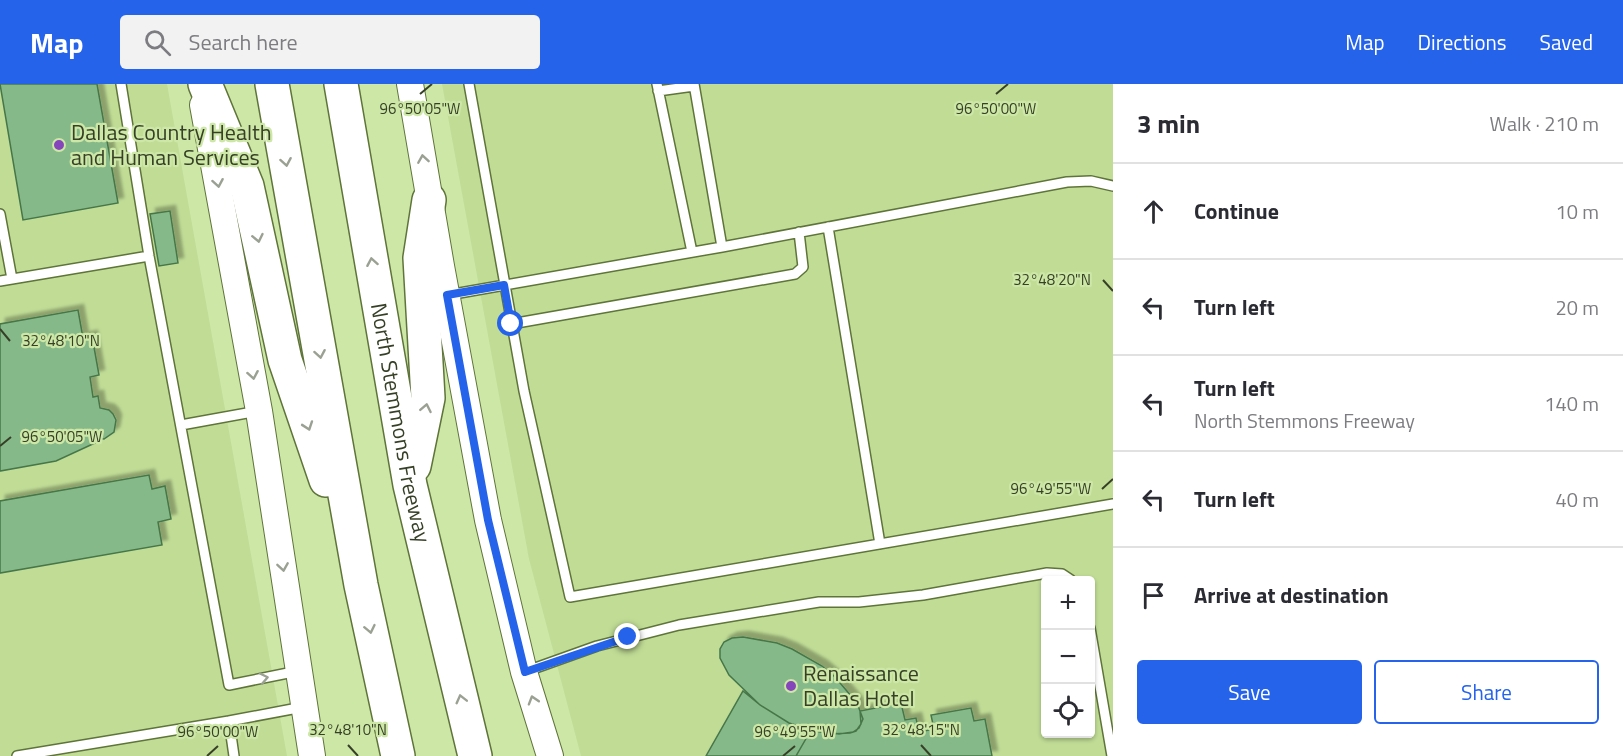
<!DOCTYPE html>
<meta charset="utf-8">
<style>
body{margin:0;font-family:"Titillium Web",sans-serif;background:#f2f2f3;color:#2b2b33}
.controls{position:absolute;right:18px;bottom:18px;display:grid;overflow:hidden;border-radius:6px;box-shadow:0 2px 4px #0004}
.controls button{width:54px;height:54px;display:grid;place-items:center;padding:0;border:0;border-bottom:2px solid #e1e1e2;background:#fff;color:#2b2b33;font:30px sans-serif}
.stop{position:absolute;width:18px;height:18px;margin:-14px;border:4px solid #2563eb;border-radius:50%;background:#fff}
.stop.end{background:#2563eb;border-color:#fff;box-shadow:0 2px 6px #0008}
.list{margin:0;padding:0;list-style:none}
h2{display:flex;justify-content:space-between;align-items:center;height:78px;margin:0;padding:0 24px;font-size:26px}
h2 small{font-size:20px;font-weight:400;color:#7c7c81}
.list li{display:grid;grid-template-columns:39px 1fr auto;gap:18px;align-items:center;box-sizing:border-box;height:96px;padding:0 24px;border-top:2px solid #e1e1e2}
.list b{display:block;font-size:22px;white-space:nowrap}
.list p{margin:0;font-size:20px;white-space:nowrap;color:#7c7c81}
.list em{font-size:20px;font-style:normal;color:#7c7c81}
.actions{display:flex;gap:12px;padding:18px 24px}
.actions a{flex:1;padding:14px 0;border:2px solid #2563eb;border-radius:6px;text-align:center;font-size:21px;color:#2563eb}
.actions .main{background:#2563eb;color:#fff}
.icon{flex:none;width:33px;height:33px;fill:none;stroke:currentColor;stroke-width:2;stroke-linecap:round;stroke-linejoin:round}
.map{position:relative;flex:none;width:1113px;height:672px;overflow:hidden}
header{display:flex;align-items:center;gap:36px;box-sizing:border-box;height:84px;padding:0 30px;background:#2563eb;color:#fff}
header strong{font-size:28px}
nav{display:flex;gap:33px;margin-inline-start:auto;font-size:21px}
.search{width:420px;height:54px;background:#f2f2f3;display:flex;align-items:center;gap:15px;box-sizing:border-box;padding:0 21px;border-radius:6px;color:#7c7c81;font-size:22px}
main{display:flex}
aside{flex:1;background:#fff}
.map>svg:first-child{display:block}
.built{fill:#c0dc95;fill-rule:evenodd}
.building{fill:#86b989;stroke:#46774a;stroke-width:1.5;filter:url(#shadow)}
.lines{fill:none;stroke-linecap:round;stroke-linejoin:round}
.lane-casing{stroke:#5e7439;stroke-width:12}
.secondary-casing{stroke:#5e7439;stroke-width:28}
.highway-casing{stroke:#5e7439;stroke-width:36}
.lane{stroke:#fff;stroke-width:9}
.secondary{stroke:#fff;stroke-width:26}
.highway{stroke:#fff;stroke-width:33}
.oneway{stroke:#9aa092}
.route{stroke:#2563eb;stroke-width:8}
.ticks{fill:none;stroke:#364026;stroke-width:2}
.poi-dot{fill:#8546bb;stroke:#cde7a7;stroke-width:2}
.labels{text-anchor:middle;stroke-width:4.5;stroke-linejoin:round;paint-order:stroke}
.poi-label{font-size:22px;fill:#364026;stroke:#cde7a7;text-anchor:start}
.street-label{font-size:22px;fill:#364026;stroke:#cde7a7}
.ticks-label{font-size:15px;text-anchor:middle;fill:#364026;stroke:#cde7a7;stroke-width:4.5;stroke-linejoin:round;paint-order:stroke}
</style>
<header>
<strong>Map</strong>
<div class="search"><svg class="icon" aria-label="search" viewBox="0 0 24 24"><circle cx="10" cy="10" r="6"/><path d="M15 15l6 6"/></svg>Search here</div>
<nav><a>Map</a><a>Directions</a><a>Saved</a></nav>
</header>
<main>
<div class="map">
<svg width="1113" height="672" viewBox="0 0 1113 672">
<defs>
<filter id="shadow"><feDropShadow dx="5.5" dy="-5.5" stdDeviation="1.5" flood-color="#0004"/></filter>
</defs>
<rect width="100%" height="100%" fill="#cde7a7"/>
<!-- built -->
<path class="built" d="M0,0H167L287,672H0Z
M442,0H1113V672H581L529,475ZM1046,496H1090V650H1046Z"/>
<!-- building -->
<path class="building" d="M0,0H97L118,119L23,136Z
M170,127L178,179L159,182L150,130Z
M78,226L83,254L92,252L99,291L90,293L93,313L98,312L100,324L109,326L113,330L116,336L114,348L104,355L95,354V359L56,377L0,387V240Z
M149,391L152,405L165,402L171,435L158,438L162,461L0,489V417Z
M743,553L777,559L792,565L822,582L835,593L857,619L863,635L859,644L853,648L839,650L811,646L789,639L760,621L729,591L720,574V565L724,558L732,554Z
M743,607L760,621L789,639L811,646L796,672H706Z
M901,619L905,636L916,634L919,648L934,645L931,631L971,624L974,637L985,635L992,672H796L811,646L830,650L850,649L856,647L861,640L860,627Z"/>
<g class="lines">
<!-- lane casing -->
<g class="lane-casing">
<path id="lane" d="M121,0L149,172L229,601L298,587
M469,0L524,307L570,513L1113,420
M657,0L692,168
M694,0L722,163
M658,7L694,2
M0,130L12,195
M828,143L880,460
M0,197L149,172
M448,211L722,163L1067,98L1091,97L1113,102
M511,240L795,190L803,183L799,148
M181,341L258,327
M1090,544L1112,672
M527,587L597,562L679,541L819,518H859L923,511L1047,489L1062,490L1071,496
M229,637L303,623
M17,672L229,637L234,672"/>
</g>
<!-- secondary casing -->
<g class="secondary-casing">
<path id="secondary" d="M410,0L441,182L488,436L524,588L550,672
M203,21L259,327L312,672"/>
</g>
<!-- highway casing -->
<g class="highway-casing">
<g id="highway">
<path d="M205,0L247,102L285,276L326,396"/>
<path d="M272,0L361,501L398,672"/>
<path id="s1" d="M341,0L410,401L475,672"/>
<path d="M414,382L428,314L420,174L429,116"/>
</g>
</g>
<!-- lane -->
<use href="#lane" class="lane"/>
<!-- secondary -->
<use href="#secondary" class="secondary"/>
<!-- highway -->
<use href="#highway" class="highway"/>
</g>
<!-- one-way arrows -->
<defs><path id="oneway-chevron" d="M-2-3.5L2.5 0L-2 3.5" fill="none" stroke-width="1.6" stroke-linecap="round" stroke-linejoin="round" transform="scale(1.5)"/></defs>
<g class="oneway">
<use href="#oneway-chevron" transform="translate(423 75) rotate(-99)"/>
<use href="#oneway-chevron" transform="translate(286 78) rotate(80)"/>
<use href="#oneway-chevron" transform="translate(218 99) rotate(80)"/>
<use href="#oneway-chevron" transform="translate(258 154) rotate(78)"/>
<use href="#oneway-chevron" transform="translate(372 178) rotate(-100)"/>
<use href="#oneway-chevron" transform="translate(320 270) rotate(80)"/>
<use href="#oneway-chevron" transform="translate(253 291) rotate(80)"/>
<use href="#oneway-chevron" transform="translate(426 324) rotate(-79)"/>
<use href="#oneway-chevron" transform="translate(308 342) rotate(71)"/>
<use href="#oneway-chevron" transform="translate(283 483) rotate(81)"/>
<use href="#oneway-chevron" transform="translate(370 545) rotate(78)"/>
<use href="#oneway-chevron" transform="translate(264 594) rotate(-12)"/>
<use href="#oneway-chevron" transform="translate(461 615) rotate(-104)"/>
<use href="#oneway-chevron" transform="translate(533 616) rotate(-107)"/>
</g>
<g class="lines">
<!-- route -->
<path class="route" d="M511,240L504,201L447,211L488,436L525,588L628,553"/>
</g>
<!-- ticks -->
<path class="ticks" d="M420,10L432,0M996,10L1008,0M1103,196L1113,207M0,245L10,257M0,362L11,353M1102,405L1113,395M348,661L358,672M921,661L931,672M207,672L218,662M783,672L795,662"/>
<!-- markers -->
<g class="poi-dot">
<circle cx="59" cy="61" r="6"/>
<circle cx="791" cy="602" r="6"/>
</g>
<g class="labels">
<!-- poi labels -->
<g class="poi-label">
<text x="71" y="56">Dallas Country Health<tspan x="71" dy="25">and Human Services</tspan></text>
<text x="803" y="597">Renaissance<tspan x="803" dy="25">Dallas Hotel</tspan></text>
</g>
<!-- street labels -->
<g class="street-label">
<text dy="8" stroke="none"><textPath href="#s1" startOffset="344">North Stemmons Freeway</textPath></text>
</g>
</g>
<g class="ticks-label">
<text x="420" y="30">96°50'05"W</text>
<text x="996" y="30">96°50'00"W</text>
<text x="1052" y="201">32°48'20"N</text>
<text x="61" y="262">32°48'10"N</text>
<text x="62" y="358">96°50'05"W</text>
<text x="1051" y="410">96°49'55"W</text>
<text x="348" y="651">32°48'10"N</text>
<text x="921" y="651">32°48'15"N</text>
<text x="218" y="653">96°50'00"W</text>
<text x="795" y="653">96°49'55"W</text>
</g>
</svg>
<div class="controls">
<button>+</button>
<button>−</button>
<button><svg class="icon" aria-label="locate" viewBox="0 0 24 24"><circle cx="12" cy="12" r="6"/><path d="M12 2v4M12 18v4M2 12h4M18 12h4"/></svg></button>
</div>
<div class="stop" style="left:511px;top:240px"></div>
<div class="stop end" style="left:628px;top:553px"></div>
</div>
<aside>
<h2>3 min<small>Walk · 210 m</small></h2>
<ul class="list">
<li><svg class="icon" aria-label="ahead" viewBox="0 0 24 24"><path d="M12 20V5M6 11l6-6 6 6"/></svg><div><b>Continue</b></div><em>10 m</em></li>
<li><svg class="icon" aria-label="left" viewBox="0 0 24 24"><path d="M17 20v-9H6M10 6l-5 5 5 5"/></svg><div><b>Turn left</b></div><em>20 m</em></li>
<li><svg class="icon" aria-label="left" viewBox="0 0 24 24"><path d="M17 20v-9H6M10 6l-5 5 5 5"/></svg><div><b>Turn left</b><p>North Stemmons Freeway</p></div><em>140 m</em></li>
<li><svg class="icon" aria-label="left" viewBox="0 0 24 24"><path d="M17 20v-9H6M10 6l-5 5 5 5"/></svg><div><b>Turn left</b></div><em>40 m</em></li>
<li><svg class="icon" aria-label="arrive" viewBox="0 0 24 24"><path d="M6 21V4h12l-3 4 3 4H6"/></svg><div><b>Arrive at destination</b></div></li>
</ul>
<div class="actions"><a class="main">Save</a><a>Share</a></div>
</aside>
</main>
